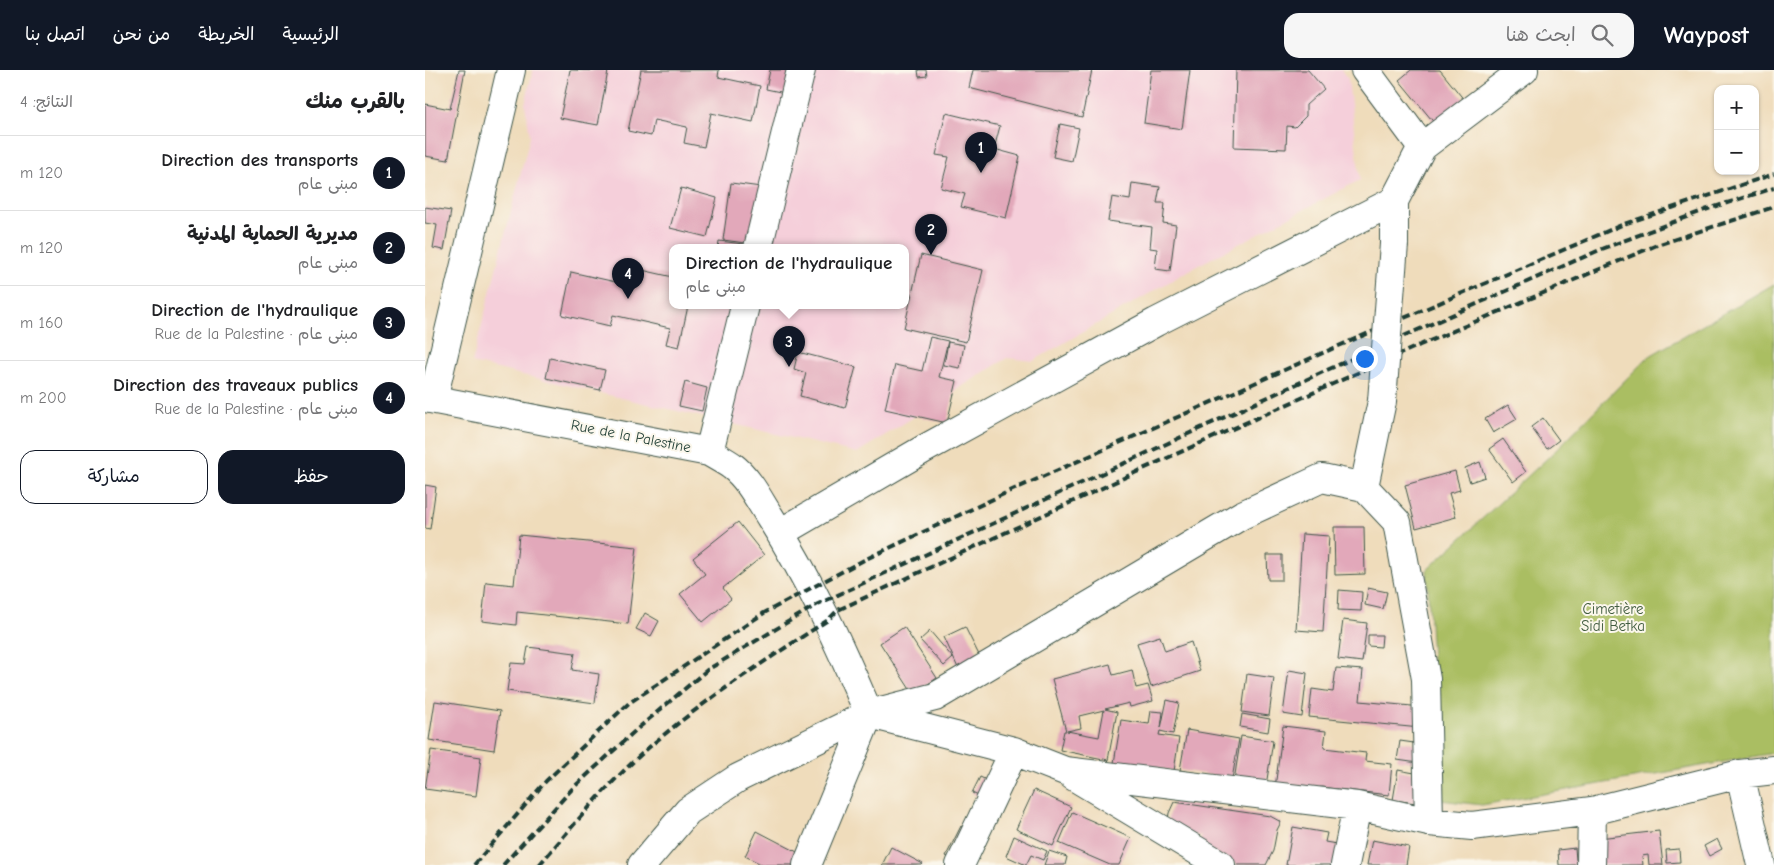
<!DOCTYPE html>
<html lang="ar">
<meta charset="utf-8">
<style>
body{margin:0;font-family:"Comic Neue","Playpen Sans Arabic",sans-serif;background:#f6f6f6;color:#202124;direction:rtl}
.controls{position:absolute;right:15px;top:15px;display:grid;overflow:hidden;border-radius:10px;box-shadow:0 1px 4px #0004}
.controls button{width:45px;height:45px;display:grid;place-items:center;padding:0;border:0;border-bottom:1px solid #e0e0e0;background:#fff;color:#202124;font:25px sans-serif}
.you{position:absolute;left:939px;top:288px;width:18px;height:18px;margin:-12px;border:4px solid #fff;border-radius:50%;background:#1a73e8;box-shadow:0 0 0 8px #1a73e833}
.badge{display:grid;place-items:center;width:32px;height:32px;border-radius:50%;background:#111827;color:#fff;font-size:16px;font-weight:700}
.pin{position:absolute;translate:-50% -41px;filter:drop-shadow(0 1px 2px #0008)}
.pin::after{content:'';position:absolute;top:26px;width:18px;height:15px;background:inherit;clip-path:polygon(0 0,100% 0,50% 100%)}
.popup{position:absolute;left:244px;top:174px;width:240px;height:65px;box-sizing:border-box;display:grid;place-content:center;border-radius:10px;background:#fff;filter:drop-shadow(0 1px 4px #0005);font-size:16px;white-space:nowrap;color:#757577}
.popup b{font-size:19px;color:#202124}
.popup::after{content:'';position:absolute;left:50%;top:100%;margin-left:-10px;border:10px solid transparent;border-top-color:#fff}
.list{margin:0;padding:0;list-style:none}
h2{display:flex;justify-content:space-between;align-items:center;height:65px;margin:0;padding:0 20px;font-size:21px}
h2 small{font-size:16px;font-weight:400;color:#757577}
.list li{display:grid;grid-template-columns:32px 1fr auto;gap:15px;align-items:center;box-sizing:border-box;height:75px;padding:0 20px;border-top:1px solid #e0e0e0}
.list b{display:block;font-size:19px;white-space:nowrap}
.list p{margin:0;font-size:16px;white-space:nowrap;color:#757577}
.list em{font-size:16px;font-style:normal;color:#757577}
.actions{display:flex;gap:10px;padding:15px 20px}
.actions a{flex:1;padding:11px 0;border:1px solid #111827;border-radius:15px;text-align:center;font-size:18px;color:#111827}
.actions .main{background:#111827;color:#fff}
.icon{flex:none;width:28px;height:28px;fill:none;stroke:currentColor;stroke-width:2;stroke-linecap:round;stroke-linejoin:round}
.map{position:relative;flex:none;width:1349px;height:795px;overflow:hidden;direction:ltr}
header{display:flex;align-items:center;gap:30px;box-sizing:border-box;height:70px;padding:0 25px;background:#111827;color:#fff}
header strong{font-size:24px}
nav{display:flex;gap:28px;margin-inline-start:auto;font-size:18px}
.search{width:350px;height:45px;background:#f6f6f6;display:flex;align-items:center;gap:12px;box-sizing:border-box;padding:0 18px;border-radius:15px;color:#757577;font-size:19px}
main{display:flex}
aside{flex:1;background:#fff}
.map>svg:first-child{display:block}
.built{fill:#f5cfda;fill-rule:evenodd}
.green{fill:#aabe62;stroke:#647e4b}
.building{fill:#e2a8ba;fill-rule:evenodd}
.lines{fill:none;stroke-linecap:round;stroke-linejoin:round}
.minor-casing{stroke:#3e5548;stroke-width:30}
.minor{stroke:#fff;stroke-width:28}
.rail{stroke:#1f3d34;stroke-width:4;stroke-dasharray:8 4;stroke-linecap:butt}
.minor-bridge-casing{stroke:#3e5548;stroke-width:30;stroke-linecap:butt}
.minor-bridge{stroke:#fff;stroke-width:28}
.labels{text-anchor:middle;stroke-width:4;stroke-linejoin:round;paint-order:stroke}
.street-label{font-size:15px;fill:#1f3d34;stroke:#fbf7ec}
.park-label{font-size:15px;fill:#425d40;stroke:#fbf7ec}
</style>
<header>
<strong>Waypost</strong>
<div class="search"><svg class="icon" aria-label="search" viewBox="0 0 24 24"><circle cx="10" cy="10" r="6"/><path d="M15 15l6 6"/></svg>ابحث هنا</div>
<nav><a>الرئيسية</a><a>الخريطة</a><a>من نحن</a><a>اتصل بنا</a></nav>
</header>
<main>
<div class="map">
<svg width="1349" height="795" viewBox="0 0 1349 795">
<rect width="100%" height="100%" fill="#fbf7ec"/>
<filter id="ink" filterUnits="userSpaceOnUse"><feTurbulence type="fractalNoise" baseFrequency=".02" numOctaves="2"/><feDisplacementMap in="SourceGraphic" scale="10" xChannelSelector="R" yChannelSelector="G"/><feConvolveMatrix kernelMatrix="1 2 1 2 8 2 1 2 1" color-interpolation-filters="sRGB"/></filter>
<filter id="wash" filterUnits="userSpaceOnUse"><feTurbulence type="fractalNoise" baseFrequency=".0096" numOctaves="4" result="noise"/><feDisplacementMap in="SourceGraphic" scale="20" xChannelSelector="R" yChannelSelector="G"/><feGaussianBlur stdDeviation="1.12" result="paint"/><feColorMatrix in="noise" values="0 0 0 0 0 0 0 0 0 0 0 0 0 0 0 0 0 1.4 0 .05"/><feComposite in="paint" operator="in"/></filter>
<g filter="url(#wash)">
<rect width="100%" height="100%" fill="#efdcbb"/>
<!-- built -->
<path class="built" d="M108,0H916L923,9L935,110L770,197L608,291L582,288L432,383L47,293L105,67L100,34ZM248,178H480V236H248Z"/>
<!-- green -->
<path class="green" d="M1349,214V683L1057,735L1015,730L1002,500L1129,382L1223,287Z"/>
<g id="blocks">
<!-- building -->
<path class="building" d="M34,0H40L23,90L0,86V34L25,39Z
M145,0L183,1L173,55L135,48Z
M216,0H294L293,7L335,16L328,52L286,43L279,77L259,73L262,57L229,50L226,66L203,61Z
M345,0H369L365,24L341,19Z
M493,0H501L502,6L494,7Z
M548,0H667L657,47L544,18Z
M726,0H765L757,59L719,53Z
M811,0H883L899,19L881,35V46L870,57L862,56L861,79L809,77Z
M986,0H1015L1040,31L1011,55L974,10Z
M521,43L575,56L569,79L595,86L581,148L536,137L540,124L516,118L524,87L511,85Z
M635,54L654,58L647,91L628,87Z
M306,113L336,117L328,174L298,170Z
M707,113L735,117L732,133H740L738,153L751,155L745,201L730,199L732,179L725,178L727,157L683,151L687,127L705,130Z
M256,118L292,128L282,167L245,158Z
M0,137L26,141L19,180L8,178L12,155L0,153Z
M294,171L318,174L317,178H293Z
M496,185L558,200L541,272L479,258Z
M199,196L248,207V236H263L254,277L241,274L245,258L188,245L185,256L137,245L146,202L195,213Z
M505,267L523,271L514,307L532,311L522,353L460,339L470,295L497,301Z
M523,272L539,275L535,298L519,295Z
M373,282L431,297L420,338L375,326L381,303L369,299Z
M125,288L180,300L175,320L121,308Z
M260,312L282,318L277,341L254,336Z
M1083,335L1092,349L1068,363L1060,349Z
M1118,348L1134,370L1122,379L1106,357Z
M1078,369L1101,402L1088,412L1064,379Z
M1055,392L1060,407L1045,412L1040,398Z
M1030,401L1035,420L1024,423L1031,447L991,458L980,415Z
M0,415L11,417L5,459L0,458Z
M313,452L339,485L298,518L306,529L278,552L255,524L280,504L268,488Z
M909,457H939L940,504L910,505Z
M877,464L904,466L898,562L871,560Z
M94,465L212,477L203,554L92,542L91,555L57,551L61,512L89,515Z
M842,485H857V510H843Z
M943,518L962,522L958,539L940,535Z
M914,520L937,522L936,541L913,540Z
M220,543L234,551L226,566L211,559Z
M918,550L942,553L937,592L913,589Z
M479,557L512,608L488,624L455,573Z
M540,557L555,587L533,598L519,567Z
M505,561L528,588L519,596L495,570Z
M943,565H957L956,577L943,576Z
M735,566L740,581L766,572L775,601L726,617L712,573Z
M103,577L150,583L147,600L174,604L170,633L82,621L86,593L100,594Z
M685,594L688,605L707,600L711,618L723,615L728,631L705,637L704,633L680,639L692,642L683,690L635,680L639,661H641L627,609ZM679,640L674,667L642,661L656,658L654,646Z
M911,598L938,600L935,631L997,637L995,658L884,647L887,619L908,622Z
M864,600L882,603L877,647L858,644Z
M822,604L849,608L844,646L817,642Z
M742,630L754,633L748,664L735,661L734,665L754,668L749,701L689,693L696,650L724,654L726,641L738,642L736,658Z
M10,631L75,641L69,680L4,670Z
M817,644L845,649L843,662L815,657Z
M858,656L901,661L899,678L941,683L940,691L967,694L964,725L895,717L894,724L850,718Z
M762,660L814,669L807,709L755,700Z
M816,666L848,671L841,716L809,711Z
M975,671L996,674L993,693L972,690Z
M6,680L56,687L51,726L0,719Z
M973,700L995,704L991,733L968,730Z
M555,707L570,714L562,730L547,723Z
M609,720L646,737L628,776L591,759Z
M749,732L845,746L856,752L852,760L848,781L841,795H812L774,775L776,766L757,764L742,756L744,743Z
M647,742L706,768L694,795H685L634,773Z
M536,756L552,764L536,794L521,786Z
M868,757L902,763L900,772L923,776L919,795H861Z
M332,761L378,785L373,795H338L320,786Z
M1234,761L1238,795H1224L1223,785L1217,786L1218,795H1177L1174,768Z
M589,766L622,781L618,790L606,785L601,795L581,786Z
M1292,769L1297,779L1284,786L1279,776Z
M947,770L984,777L981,795H942Z
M466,777L498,794L497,795H457Z
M1150,778L1151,790L1163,789V795H1134L1133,780Z
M1254,779L1255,792L1242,793L1241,780Z
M624,781L642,787L640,795H619Z"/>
</g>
</g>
<g filter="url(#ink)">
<use href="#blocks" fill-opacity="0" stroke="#3e5548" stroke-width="1"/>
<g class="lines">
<!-- minor casing -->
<g class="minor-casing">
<path id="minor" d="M997,77L1099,0
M969,131V174
M333,178L376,0
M0,328L284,382C292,387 300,391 307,396C324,409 334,430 345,447C385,510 415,576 444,644L382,795
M8,329L86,0
M284,382L320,236
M939,417L957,331
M355,463L499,379L731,252L969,131L997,77L940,0
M445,644L589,681L640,701L932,736L1004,752L1047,756L1167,741L1315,704L1349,700
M1315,704L1336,795
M648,706L796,795
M217,795L263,741L313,708L444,644L510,627L817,445L897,408L939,417L972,452L1001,609L1004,752
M535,795L589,681
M920,795L932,736
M1166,795L1167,741"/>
</g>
<!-- minor -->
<use href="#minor" class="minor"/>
<!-- rail -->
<path class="rail" d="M49,795L121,711L204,633L339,543L439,490L583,422L909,278L1199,154L1349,104
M78,795L148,718L211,660L282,600L393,534L913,295L1177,179L1280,140L1349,118
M114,795C152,751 190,705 235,668C288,624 346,587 403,550L413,540L731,393L995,275L1232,175L1349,137"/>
<!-- minor-bridge casing -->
<g class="minor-bridge-casing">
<path id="minor-bridge" d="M957,331L969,174"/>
</g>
<!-- minor-bridge -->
<use href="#minor-bridge" class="minor-bridge"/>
</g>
</g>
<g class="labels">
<!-- street labels -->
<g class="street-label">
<text transform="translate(206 366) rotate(11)" y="5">Rue de la Palestine</text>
</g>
<!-- park labels -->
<g class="park-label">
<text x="1188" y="544">Cimetière<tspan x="1188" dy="17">Sidi Betka</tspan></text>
</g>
</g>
</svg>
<div class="controls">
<button>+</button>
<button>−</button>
</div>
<div class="you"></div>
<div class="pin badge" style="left:556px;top:103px">1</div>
<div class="pin badge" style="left:506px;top:185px">2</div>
<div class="pin badge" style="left:364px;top:297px">3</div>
<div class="popup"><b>Direction de l'hydraulique</b>مبنى عام</div>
<div class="pin badge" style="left:203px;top:229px">4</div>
</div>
<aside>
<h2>بالقرب منك<small>النتائج: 4</small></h2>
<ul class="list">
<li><span class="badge">1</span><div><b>Direction des transports</b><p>مبنى عام</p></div><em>120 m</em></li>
<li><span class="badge">2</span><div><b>مديرية الحماية المدنية</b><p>مبنى عام</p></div><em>120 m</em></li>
<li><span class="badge">3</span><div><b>Direction de l'hydraulique</b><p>مبنى عام · Rue de la Palestine</p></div><em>160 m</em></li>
<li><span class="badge">4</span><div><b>Direction des traveaux publics</b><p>مبنى عام · Rue de la Palestine</p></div><em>200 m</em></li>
</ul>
<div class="actions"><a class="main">حفظ</a><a>مشاركة</a></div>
</aside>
</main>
